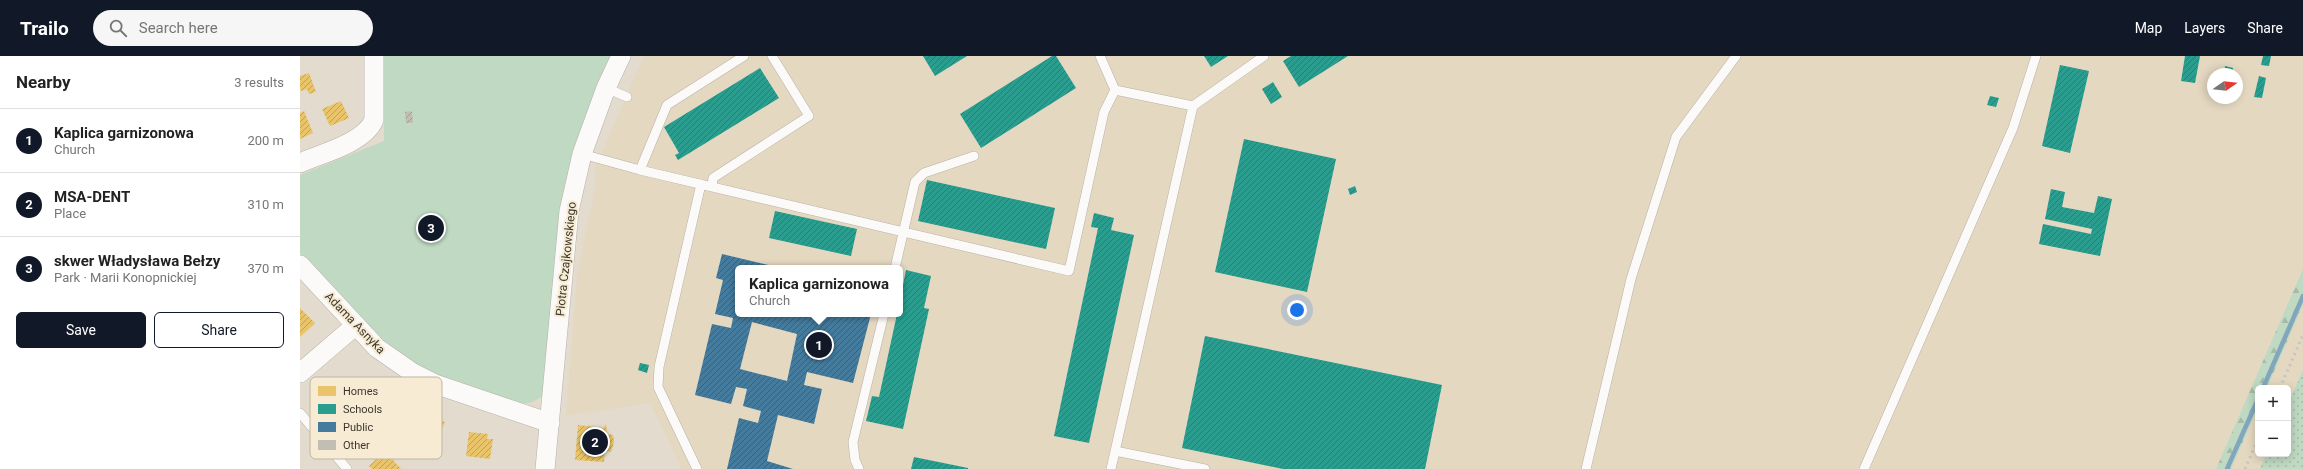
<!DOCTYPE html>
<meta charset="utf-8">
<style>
body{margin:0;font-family:Roboto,sans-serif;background:#f6f6f6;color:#222}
.controls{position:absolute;right:12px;bottom:12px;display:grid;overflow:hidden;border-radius:6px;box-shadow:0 2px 10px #0003}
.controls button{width:36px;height:36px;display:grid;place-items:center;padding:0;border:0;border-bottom:1px solid #e0e0e0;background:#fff;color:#222;font:20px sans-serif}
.compass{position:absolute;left:1907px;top:12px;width:36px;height:36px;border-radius:50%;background:#fff;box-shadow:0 2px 10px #0003;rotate:76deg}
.you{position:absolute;left:997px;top:254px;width:14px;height:14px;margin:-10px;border:3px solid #fff;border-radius:50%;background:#1a73e8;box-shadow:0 0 0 6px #1a73e833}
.badge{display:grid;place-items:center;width:26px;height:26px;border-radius:50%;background:#111827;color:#fff;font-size:13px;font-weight:700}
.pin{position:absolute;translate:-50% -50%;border:2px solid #fff;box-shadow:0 1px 4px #0006}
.popup{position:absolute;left:435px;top:209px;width:168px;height:52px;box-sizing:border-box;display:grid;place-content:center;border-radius:6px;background:#fff;filter:drop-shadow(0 1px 3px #0005);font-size:13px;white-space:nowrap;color:#767676}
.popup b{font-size:15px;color:#222}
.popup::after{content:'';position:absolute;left:50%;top:100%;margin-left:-8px;border:8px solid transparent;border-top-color:#fff}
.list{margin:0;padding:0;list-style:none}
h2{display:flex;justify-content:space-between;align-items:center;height:52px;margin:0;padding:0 16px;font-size:17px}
h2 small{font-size:13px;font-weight:400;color:#767676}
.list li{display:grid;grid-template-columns:26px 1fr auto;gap:12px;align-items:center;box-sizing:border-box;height:64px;padding:0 16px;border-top:1px solid #e0e0e0}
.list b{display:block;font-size:15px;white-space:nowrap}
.list p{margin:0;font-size:13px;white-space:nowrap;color:#767676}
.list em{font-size:13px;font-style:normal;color:#767676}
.actions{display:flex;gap:8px;padding:12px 16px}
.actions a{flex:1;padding:9px 0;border:1px solid #111827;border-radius:6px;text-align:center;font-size:14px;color:#111827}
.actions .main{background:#111827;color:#fff}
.icon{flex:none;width:22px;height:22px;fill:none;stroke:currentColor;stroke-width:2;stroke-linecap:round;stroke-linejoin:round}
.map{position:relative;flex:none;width:2003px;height:413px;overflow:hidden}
header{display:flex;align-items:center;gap:24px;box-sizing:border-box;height:56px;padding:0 20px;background:#111827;color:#fff}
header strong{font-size:19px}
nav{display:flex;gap:22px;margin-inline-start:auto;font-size:14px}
.search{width:280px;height:36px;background:#f6f6f6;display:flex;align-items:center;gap:10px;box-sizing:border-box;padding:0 14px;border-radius:22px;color:#767676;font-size:15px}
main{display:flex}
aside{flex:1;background:#fff}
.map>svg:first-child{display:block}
.built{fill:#e4d8c1;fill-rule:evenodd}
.grass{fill:url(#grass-dots)}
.forest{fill:url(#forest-firs)}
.park{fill:#bfd9c2}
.homes{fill:url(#homes-hatch)}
.schools{fill:url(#schools-hatch)}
.public{fill:url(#public-hatch);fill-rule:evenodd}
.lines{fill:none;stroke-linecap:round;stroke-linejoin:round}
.stream{stroke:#82a7bc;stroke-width:4.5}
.building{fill:url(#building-hatch)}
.service-casing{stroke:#b7b1a8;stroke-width:10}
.minor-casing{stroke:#b7b1a8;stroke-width:20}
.service{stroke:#fbfaf8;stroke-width:9}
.minor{stroke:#fbfaf8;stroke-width:19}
.rail{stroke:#c6c4c1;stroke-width:3;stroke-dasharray:2 4;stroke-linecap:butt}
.labels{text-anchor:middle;stroke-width:4;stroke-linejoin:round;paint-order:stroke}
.street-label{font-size:12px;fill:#3c372e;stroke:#f7ebd3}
.key{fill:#f7ebd3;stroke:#bfb5a2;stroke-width:1}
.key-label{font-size:11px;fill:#3c372e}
</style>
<header>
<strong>Trailo</strong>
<div class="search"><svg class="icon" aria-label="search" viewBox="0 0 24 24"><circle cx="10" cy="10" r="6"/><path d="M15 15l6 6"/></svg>Search here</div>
<nav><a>Map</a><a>Layers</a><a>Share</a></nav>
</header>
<main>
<aside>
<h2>Nearby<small>3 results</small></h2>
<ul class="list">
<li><span class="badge">1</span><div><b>Kaplica garnizonowa</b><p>Church</p></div><em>200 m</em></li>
<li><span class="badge">2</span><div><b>MSA-DENT</b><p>Place</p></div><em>310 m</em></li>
<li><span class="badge">3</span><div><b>skwer Władysława Bełzy</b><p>Park · Marii Konopnickiej</p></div><em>370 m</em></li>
</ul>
<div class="actions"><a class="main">Save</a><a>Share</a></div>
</aside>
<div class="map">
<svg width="2003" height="413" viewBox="0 0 2003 413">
<defs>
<pattern id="grass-dots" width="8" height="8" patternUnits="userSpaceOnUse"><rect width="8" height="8" fill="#bfd9c2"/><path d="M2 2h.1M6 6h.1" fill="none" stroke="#a5bba7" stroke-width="1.8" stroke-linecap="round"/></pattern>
<pattern id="forest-firs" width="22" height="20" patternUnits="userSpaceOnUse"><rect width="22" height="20" fill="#bfd9c2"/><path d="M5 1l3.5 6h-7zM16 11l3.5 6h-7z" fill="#a5bba7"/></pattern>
<pattern id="homes-hatch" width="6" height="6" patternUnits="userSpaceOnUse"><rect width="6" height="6" fill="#e9c46a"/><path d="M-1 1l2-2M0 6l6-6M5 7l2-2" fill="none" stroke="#bea058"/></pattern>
<pattern id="schools-hatch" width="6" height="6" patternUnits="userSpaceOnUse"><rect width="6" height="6" fill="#2a9d8f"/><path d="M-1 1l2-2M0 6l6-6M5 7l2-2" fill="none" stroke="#258175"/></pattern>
<pattern id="public-hatch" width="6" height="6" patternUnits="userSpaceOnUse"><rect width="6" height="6" fill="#457b9d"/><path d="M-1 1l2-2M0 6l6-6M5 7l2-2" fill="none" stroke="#386079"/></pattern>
<pattern id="building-hatch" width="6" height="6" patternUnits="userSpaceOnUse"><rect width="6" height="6" fill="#c3beb4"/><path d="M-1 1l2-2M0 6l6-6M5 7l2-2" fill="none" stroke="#a09b93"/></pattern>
</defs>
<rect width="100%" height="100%" fill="#e2dbce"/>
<!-- built -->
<path class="built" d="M344,0H2003V213L1916,413H382L350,347L266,360L277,219L295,133V112ZM1913,18H1937V42H1913ZM438,212H600V258H438Z
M2003,249V314L1988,348V332H1967Z
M1958,352V398H1966L1960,413H1931Z"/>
<!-- grass -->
<path class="grass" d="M2003,314V413H1960L1966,398H1988V348Z"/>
<!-- forest -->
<path class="forest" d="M2003,213V249L1967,332H1958V352L1931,413H1916Z"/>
<!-- park -->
<path class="park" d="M84,0H312L289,55L245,337C229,354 216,346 195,340C174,334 137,323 118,311C72,281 37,237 0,197V119L84,85Z"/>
<!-- homes -->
<path class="homes" d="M9,17L16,36L9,38L7,33L1,35L0,33V20Z
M41,45L49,62L30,70L22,53Z
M4,55L13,77L0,83V57Z
M0,252L15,267L0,281Z
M61,321L88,342L76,357L49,337Z
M33,345L42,356L44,354L55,371L42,382L23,357Z
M113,351L145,366L134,391L128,388L131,381L105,369Z
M75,359L81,364L58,388L52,382Z
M306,368L307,378L313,379L314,386L311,396L305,395L304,406L275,404L278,369L303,372Z
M169,376L188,378L187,383H193L190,403L166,400Z
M85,395L101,413H72L69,410Z"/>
<!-- schools -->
<path class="schools" d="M623,0H667L635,20Z
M752,0H756L776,32L681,92L660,58Z
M904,0H928L911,11Z
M991,0H1048L999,31L983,5Z
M1885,0H1900L1895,27L1881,25Z
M1963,0H1971L1969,10L1961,9Z
M1760,9L1789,15L1770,97L1742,90Z
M1925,10L1933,12L1932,18H1924Z
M460,12L479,42L378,104L375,99L379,97L364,71Z
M1959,20L1966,22L1962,42L1954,41Z
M973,26L982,41L971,48L962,33Z
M1690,40L1699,42L1696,51L1687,49Z
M944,83L1036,103L1007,236L915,216Z
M627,124L755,152L746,193L618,165Z
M1055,130L1057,136L1050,139L1048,133Z
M1751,133L1765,136L1762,151L1794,157L1798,140L1812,143L1800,200L1739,188L1743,168L1791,178L1792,173L1745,163Z
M475,155L557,173L551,200L469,182Z
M794,157L814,162L811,174L834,179L789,387L754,380L798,172L791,171Z
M606,214L631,220L624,252L629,253L603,373L566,365L572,340L579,341L597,258H600V244Z
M905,280L1142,329L1125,413H983L882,392Z
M340,307L349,309L347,317L338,314Z
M614,401L668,412V413H611Z"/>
<!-- public -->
<path class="public" d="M422,198L477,211L438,212V258H571L553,327L507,316L504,329L522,333L514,368L478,359L467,405L493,413H427L439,362L458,367L461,355L443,350L447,333L436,331L431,348L395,339L412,268L431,272L433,262L415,258L423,224L416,222ZM452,266L497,278L487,325L440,313Z"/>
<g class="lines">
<!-- stream -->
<path class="stream" d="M1963,332L2003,240
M1927,413L1958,343"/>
</g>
<!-- building -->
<path class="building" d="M112,55L113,67H106L105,56Z"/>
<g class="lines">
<!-- service casing -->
<g class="service-casing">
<path id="service" d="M800,0L815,34L893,50L811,413
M306,32L327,41
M893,50L964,0
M282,98L340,114L769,215L804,56L815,34
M340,114L367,49L444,0
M412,131L413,122L509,60L472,0
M595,212L615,126L624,117L674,100
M0,357L47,413
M815,395L905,413
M397,413L358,331L359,311L401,128
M559,413L555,404L553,386L584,258
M1286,413L1331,223L1376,81L1436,0
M1564,413L1713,72L1736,0"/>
</g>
<!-- minor casing -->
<g class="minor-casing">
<path id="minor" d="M0,107C23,97 64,87 74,64V0
M0,209L77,292L113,317L135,328L250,367
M0,317L56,269
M245,413L269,155L282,98L306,32L321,0"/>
</g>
<!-- service -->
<use href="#service" class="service"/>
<!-- minor -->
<use href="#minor" class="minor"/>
<!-- rail -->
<path class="rail" d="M1980,332L2003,279
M1945,413L1958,383"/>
</g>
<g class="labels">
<!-- street labels -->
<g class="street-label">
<text transform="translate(266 203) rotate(-84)" y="4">Piotra Czajkowskiego</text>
<text transform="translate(55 267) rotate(46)" y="4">Adama Asnyka</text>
</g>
</g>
<!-- legend -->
<rect x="10" y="321" width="132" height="82" rx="6" class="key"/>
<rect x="18" y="330" width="18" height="10" fill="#e9c46a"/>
<rect x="18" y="348" width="18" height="10" fill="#2a9d8f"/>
<rect x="18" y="366" width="18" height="10" fill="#457b9d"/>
<rect x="18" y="384" width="18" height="10" fill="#c3beb4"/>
<g class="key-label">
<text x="43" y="339">Homes</text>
<text x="43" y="357">Schools</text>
<text x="43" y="375">Public</text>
<text x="43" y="393">Other</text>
</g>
</svg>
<div class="controls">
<button>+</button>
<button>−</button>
</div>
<svg class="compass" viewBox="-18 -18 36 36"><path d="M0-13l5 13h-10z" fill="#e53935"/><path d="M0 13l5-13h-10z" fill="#767676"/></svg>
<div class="you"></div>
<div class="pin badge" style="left:519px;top:289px">1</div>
<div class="popup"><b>Kaplica garnizonowa</b>Church</div>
<div class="pin badge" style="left:295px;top:386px">2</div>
<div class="pin badge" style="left:131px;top:172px">3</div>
</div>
</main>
